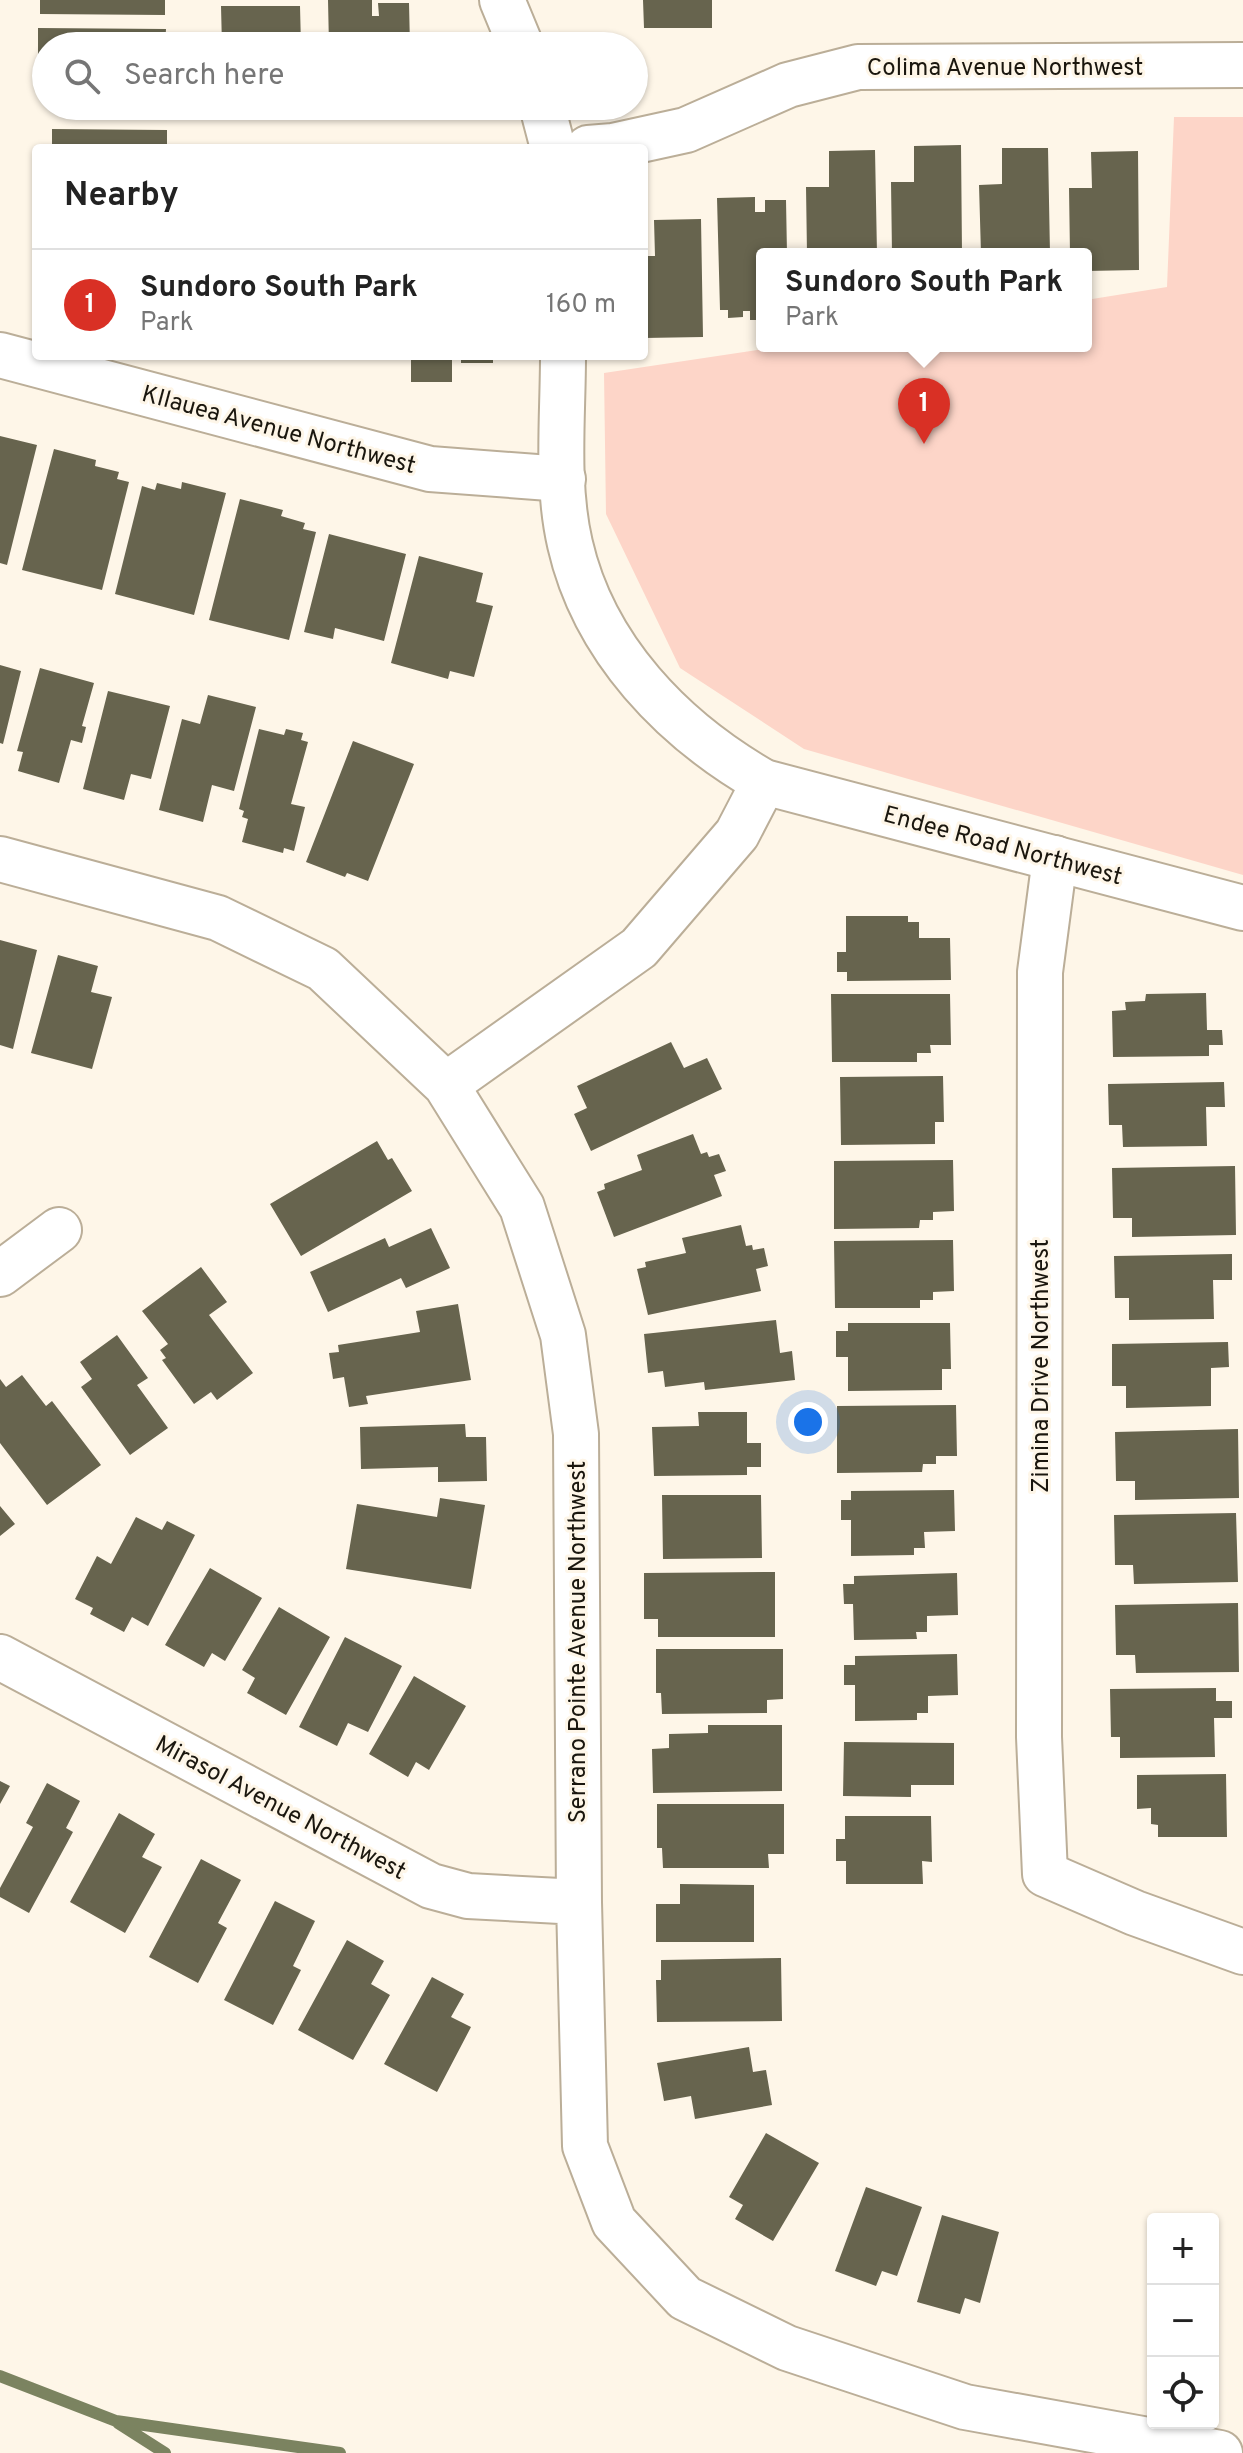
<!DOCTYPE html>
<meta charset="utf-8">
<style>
body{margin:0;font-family:Overpass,sans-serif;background:#f6f6f6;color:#222}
.controls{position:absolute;right:24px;bottom:24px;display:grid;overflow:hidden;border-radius:8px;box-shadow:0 2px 6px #0004}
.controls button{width:72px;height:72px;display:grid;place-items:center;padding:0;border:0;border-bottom:2px solid #e0e0e0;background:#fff;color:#222;font:40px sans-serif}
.you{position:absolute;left:808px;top:1422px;width:28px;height:28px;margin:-20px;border:6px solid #fff;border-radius:50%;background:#1a73e8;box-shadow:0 0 0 12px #1a73e833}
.badge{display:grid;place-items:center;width:52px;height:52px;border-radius:50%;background:#d93025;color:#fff;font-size:26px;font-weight:700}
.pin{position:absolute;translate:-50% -66px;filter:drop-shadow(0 2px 4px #0008)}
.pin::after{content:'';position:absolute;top:42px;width:28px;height:24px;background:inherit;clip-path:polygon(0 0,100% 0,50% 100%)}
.popup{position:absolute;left:756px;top:248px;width:336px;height:104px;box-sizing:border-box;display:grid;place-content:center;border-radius:8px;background:#fff;filter:drop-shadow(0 2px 6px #0005);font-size:26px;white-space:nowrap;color:#767676}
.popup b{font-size:30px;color:#222}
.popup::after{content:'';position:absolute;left:50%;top:100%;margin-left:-16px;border:16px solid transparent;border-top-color:#fff}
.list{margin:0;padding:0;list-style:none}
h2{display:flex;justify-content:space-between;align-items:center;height:104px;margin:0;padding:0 32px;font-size:34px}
h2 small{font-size:26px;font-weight:400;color:#767676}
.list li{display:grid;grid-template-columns:52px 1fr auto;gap:24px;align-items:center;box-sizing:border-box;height:112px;padding:0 32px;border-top:2px solid #e0e0e0}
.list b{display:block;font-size:30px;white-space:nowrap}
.list p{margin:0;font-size:26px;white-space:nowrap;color:#767676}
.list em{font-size:26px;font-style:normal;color:#767676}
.icon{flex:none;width:44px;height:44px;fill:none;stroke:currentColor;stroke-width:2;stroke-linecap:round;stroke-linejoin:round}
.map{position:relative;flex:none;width:1243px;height:2453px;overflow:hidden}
.search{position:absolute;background:#fff;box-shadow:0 2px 6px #0004;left:32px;top:32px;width:616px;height:88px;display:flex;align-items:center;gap:20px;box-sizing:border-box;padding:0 28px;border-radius:44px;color:#767676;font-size:30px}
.panel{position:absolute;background:#fff;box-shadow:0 2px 6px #0004;left:32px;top:144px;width:616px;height:216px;border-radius:8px}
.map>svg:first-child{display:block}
.park{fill:#fdd5c8}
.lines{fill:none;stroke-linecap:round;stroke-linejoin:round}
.stream{stroke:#7b8360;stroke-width:12}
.building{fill:#67644e}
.minor-casing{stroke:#bbae98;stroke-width:48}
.tertiary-casing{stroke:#bbae98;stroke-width:48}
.minor{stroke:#fff;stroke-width:44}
.tertiary{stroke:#fff;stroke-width:44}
.labels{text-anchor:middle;stroke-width:6;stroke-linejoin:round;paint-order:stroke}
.street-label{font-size:24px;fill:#1a160e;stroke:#fef6e8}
</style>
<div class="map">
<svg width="1243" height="2453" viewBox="0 0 1243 2453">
<rect width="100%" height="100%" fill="#fef6e8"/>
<!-- park -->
<path class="park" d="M1174,117H1243V875L804,749L680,668L606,514L604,373L784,346H1086V300L1167,287Z"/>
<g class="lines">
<!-- stream -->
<path class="stream" d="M0,2376L116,2421L340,2453
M118,2423L165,2453"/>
</g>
<!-- building -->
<path class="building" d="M40,0H165V15L40,14Z
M328,0H372V16H379L378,3H409L410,46H329Z
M643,0H712V28H644Z
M221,6H300L301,46H222Z
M38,28L166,29L165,46H46V72H38Z
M56,106H165V111H56Z
M330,106H411V118H330Z
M52,129L167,130V148H52Z
M961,145L962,254H892L891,182H914V146Z
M1002,148H1048L1050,254H981L979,185L1002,184Z
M875,150L877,254H807L806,187H829V151Z
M1138,151L1139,270L1086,271V254H1070L1069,188H1092L1091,152Z
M755,197V212H765V200H786L787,254H762V320H750V311H743V317L728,318V310H720L717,198Z
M701,219L703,337L644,338V256H655L654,220Z
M411,356H452V382H411Z
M461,356H493V363H461Z
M0,436L37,445L7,565L0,563Z
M54,449L96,460L95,466L119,472L117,479L129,482L102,590L22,570Z
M182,482L226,493L194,615L115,594L142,486L155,490L157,483L181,489Z
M240,499L283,510L281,516L305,523L303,529L316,532L289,640L209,620Z
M329,534L406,554L384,641L335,628L333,639L304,632Z
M419,556L483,573L476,602L493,606L474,677L450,671L448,679L391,663Z
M0,665L21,671L3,744L0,743Z
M40,668L94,683L82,726L86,727L82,743L71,740L59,783L18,771L23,752L17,751Z
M108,691L170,706L151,779L131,774L124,800L83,789Z
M208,695L256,707L234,791L212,785L203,822L159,810L182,719L200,724Z
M259,729L284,735L286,729L303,733L301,740L308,742L291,804L305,807L294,851L284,848L283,853L242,842L248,819L242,817L244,811L239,809Z
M353,741L414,764L368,881L347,873L345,877L306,862Z
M846,916H908V922H919V938H950L951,980L847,981V972H837V952H846Z
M0,940L37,950L13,1049L0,1045Z
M58,955L98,966L91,992L112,997L92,1069L31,1053Z
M1206,993L1207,1030H1222L1223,1045H1209V1056L1113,1057L1112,1011L1126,1010L1125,1002L1145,1001L1146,994Z
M831,994H950L951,1045H930L931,1053H917V1062H832Z
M671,1042L684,1068L707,1058L722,1089L591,1151L574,1114L587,1108L577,1086Z
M943,1076L944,1122H935V1144L841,1145L840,1077Z
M1224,1082L1225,1107H1206L1207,1146L1123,1147L1122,1125H1109L1108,1084Z
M693,1134L701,1154L707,1152L709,1157L719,1154L726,1171L714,1175L722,1196L614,1237L597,1192L605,1189L604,1184L642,1170L637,1155Z
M377,1141L388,1160L392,1158L412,1191L301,1256L270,1204Z
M953,1160L954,1211L933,1212V1220H920L919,1228L834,1229V1161Z
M1235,1166L1236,1235L1132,1237V1218H1113L1112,1168Z
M741,1225L746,1246L752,1245L753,1250L764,1248L768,1266L756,1269L761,1291L648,1315L637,1269L646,1267L645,1262L686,1253L682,1238Z
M431,1228L450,1268L406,1288L401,1278L328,1312L310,1272L385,1238L389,1247Z
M953,1240L954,1291L933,1292V1300H920V1308H835L834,1241Z
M1232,1254V1280H1213L1214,1319L1129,1320V1298H1115L1114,1256Z
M201,1267L227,1302L209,1315L253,1373L217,1400L211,1392L194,1404L162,1360L166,1358L160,1350L168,1344L142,1311Z
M458,1304L471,1380L366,1396L368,1404L349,1407L344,1377L333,1379L329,1353L339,1352L338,1345L420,1332L416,1311Z
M776,1320L780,1353L792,1351L795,1380L705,1390L704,1382L665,1387L663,1371L648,1373L644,1334Z
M848,1323H950L951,1369H942V1390L848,1391V1357H836V1331H848Z
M117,1335L148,1378L137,1385L168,1428L130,1455L81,1387L92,1379L80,1362Z
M1228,1342L1229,1367L1211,1368V1406L1126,1408V1386H1112V1344Z
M22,1375L46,1406L52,1401L101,1465L47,1505L0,1443V1379L6,1387Z
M956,1405L957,1456H936V1464H923L922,1472L837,1473V1406Z
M698,1412H747V1443H761V1467H747V1475L654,1476L652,1427L699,1426Z
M465,1424L466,1437H486L487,1481L438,1482V1467L361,1469L360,1427Z
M1238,1429L1239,1498L1135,1500V1481H1116L1115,1432Z
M954,1490L955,1531L924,1532L925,1548H914V1555L851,1556V1520H841V1500H851V1491Z
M662,1495H761L762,1558L663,1559Z
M440,1498L485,1505L471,1589L346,1569L357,1504L437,1517Z
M0,1506L15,1524L0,1536Z
M1236,1513L1238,1582L1134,1584L1133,1565H1115L1114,1515Z
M136,1517L162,1530L167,1521L195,1535L148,1626L132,1617L124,1632L90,1614L93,1608L75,1599L97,1556L111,1564Z
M210,1568L262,1598L225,1661L212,1653L204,1667L165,1645Z
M775,1572V1637H658V1619H644V1573Z
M957,1573L958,1615L927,1616V1632H916L917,1639L854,1640L853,1604H844L843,1584H854V1576Z
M1238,1603L1239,1672L1136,1673L1135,1655H1116L1115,1605Z
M279,1607L330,1637L286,1715L247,1693L255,1678L242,1670Z
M345,1637L402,1666L368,1732L348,1723L337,1746L299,1727Z
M656,1649H783V1699L767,1700V1713L662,1714L661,1693H656Z
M957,1654L958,1695L928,1696V1713H917V1720L855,1721V1685H844V1665H855V1656Z
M414,1676L466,1706L429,1770L416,1762L408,1777L369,1754Z
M1216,1688V1701H1232V1718H1214L1215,1757L1120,1758V1737H1111L1110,1689Z
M708,1725H782V1791L653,1793L652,1749L669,1748V1734L708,1733Z
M844,1742L954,1743V1785H911V1797L843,1796Z
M1226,1774L1227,1837H1158V1825L1151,1824V1808L1137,1809V1775Z
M0,1781L10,1786L0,1804Z
M47,1783L80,1801L66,1828L73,1832L29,1913L0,1897V1888L33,1827L26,1823Z
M657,1804H784V1854H768L769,1868H663L662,1848H657Z
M119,1813L155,1834L142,1857L162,1867L125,1933L70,1902Z
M845,1816H931L932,1862L922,1861L923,1884H846V1861H836V1839H845Z
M201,1859L241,1880L218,1923L227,1928L198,1983L149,1957Z
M680,1884L754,1885V1942H656V1904H680Z
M275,1901L315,1921L293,1966L301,1970L273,2025L224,2000Z
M347,1940L384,1961L371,1984L390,1995L353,2060L298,2030Z
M781,1958L782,2021L657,2022L656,1980H661V1960Z
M432,1977L464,1994L451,2017L471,2027L437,2092L384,2064Z
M749,2047L753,2072L766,2070L772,2105L695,2119L691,2096L664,2101L657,2063Z
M766,2133L819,2163L773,2241L735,2219L743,2205L729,2197Z
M866,2187L922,2207L897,2276L882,2271L876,2286L835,2271Z
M942,2215L999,2232L980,2303L965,2298L960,2314L917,2302Z"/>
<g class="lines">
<!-- minor casing -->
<g class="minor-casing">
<path id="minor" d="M588,148L613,146L686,130L788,85L858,67L1243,65
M0,355L430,469L563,479
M1055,858L1040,972L1039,1737L1045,1874L1135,1913L1243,1952
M0,859L218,918L323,969L446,1085L522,1207L563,1335L576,1434L579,1902L585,2146L614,2222L685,2298L787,2348L965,2407L1220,2453
M446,1085L639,948L737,834L764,782
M0,1274L59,1230
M0,1657L431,1886L468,1896L579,1902"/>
</g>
<!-- tertiary casing -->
<g class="tertiary-casing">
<path id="tertiary" d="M502,0L521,46
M542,106L553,148
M563,356C563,417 556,484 570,544C594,649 673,730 764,782L1243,908"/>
</g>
<!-- minor -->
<use href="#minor" class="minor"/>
<!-- tertiary -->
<use href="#tertiary" class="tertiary"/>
</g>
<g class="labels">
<!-- street labels -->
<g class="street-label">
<text x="1005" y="75">Colima Avenue Northwest</text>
<text transform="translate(279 429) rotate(15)" y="8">KIlauea Avenue Northwest</text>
<text transform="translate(1003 845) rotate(15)" y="8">Endee Road Northwest</text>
<text transform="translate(1040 1366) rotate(-90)" y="8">Zimina Drive Northwest</text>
<text transform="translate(577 1642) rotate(-90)" y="8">Serrano Pointe Avenue Northwest</text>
<text transform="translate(281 1807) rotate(28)" y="8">Mirasol Avenue Northwest</text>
</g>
</g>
</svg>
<div class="controls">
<button>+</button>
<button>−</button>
<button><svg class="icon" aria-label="locate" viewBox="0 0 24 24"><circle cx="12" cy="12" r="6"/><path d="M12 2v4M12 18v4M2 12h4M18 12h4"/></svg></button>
</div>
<div class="you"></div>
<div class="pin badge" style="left:924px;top:444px">1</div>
<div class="popup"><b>Sundoro South Park</b>Park</div>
<div class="search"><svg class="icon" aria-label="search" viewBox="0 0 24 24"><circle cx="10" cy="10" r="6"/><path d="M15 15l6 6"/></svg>Search here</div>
<section class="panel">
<h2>Nearby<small></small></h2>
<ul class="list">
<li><span class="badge">1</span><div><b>Sundoro South Park</b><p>Park</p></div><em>160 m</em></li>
</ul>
</section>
</div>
